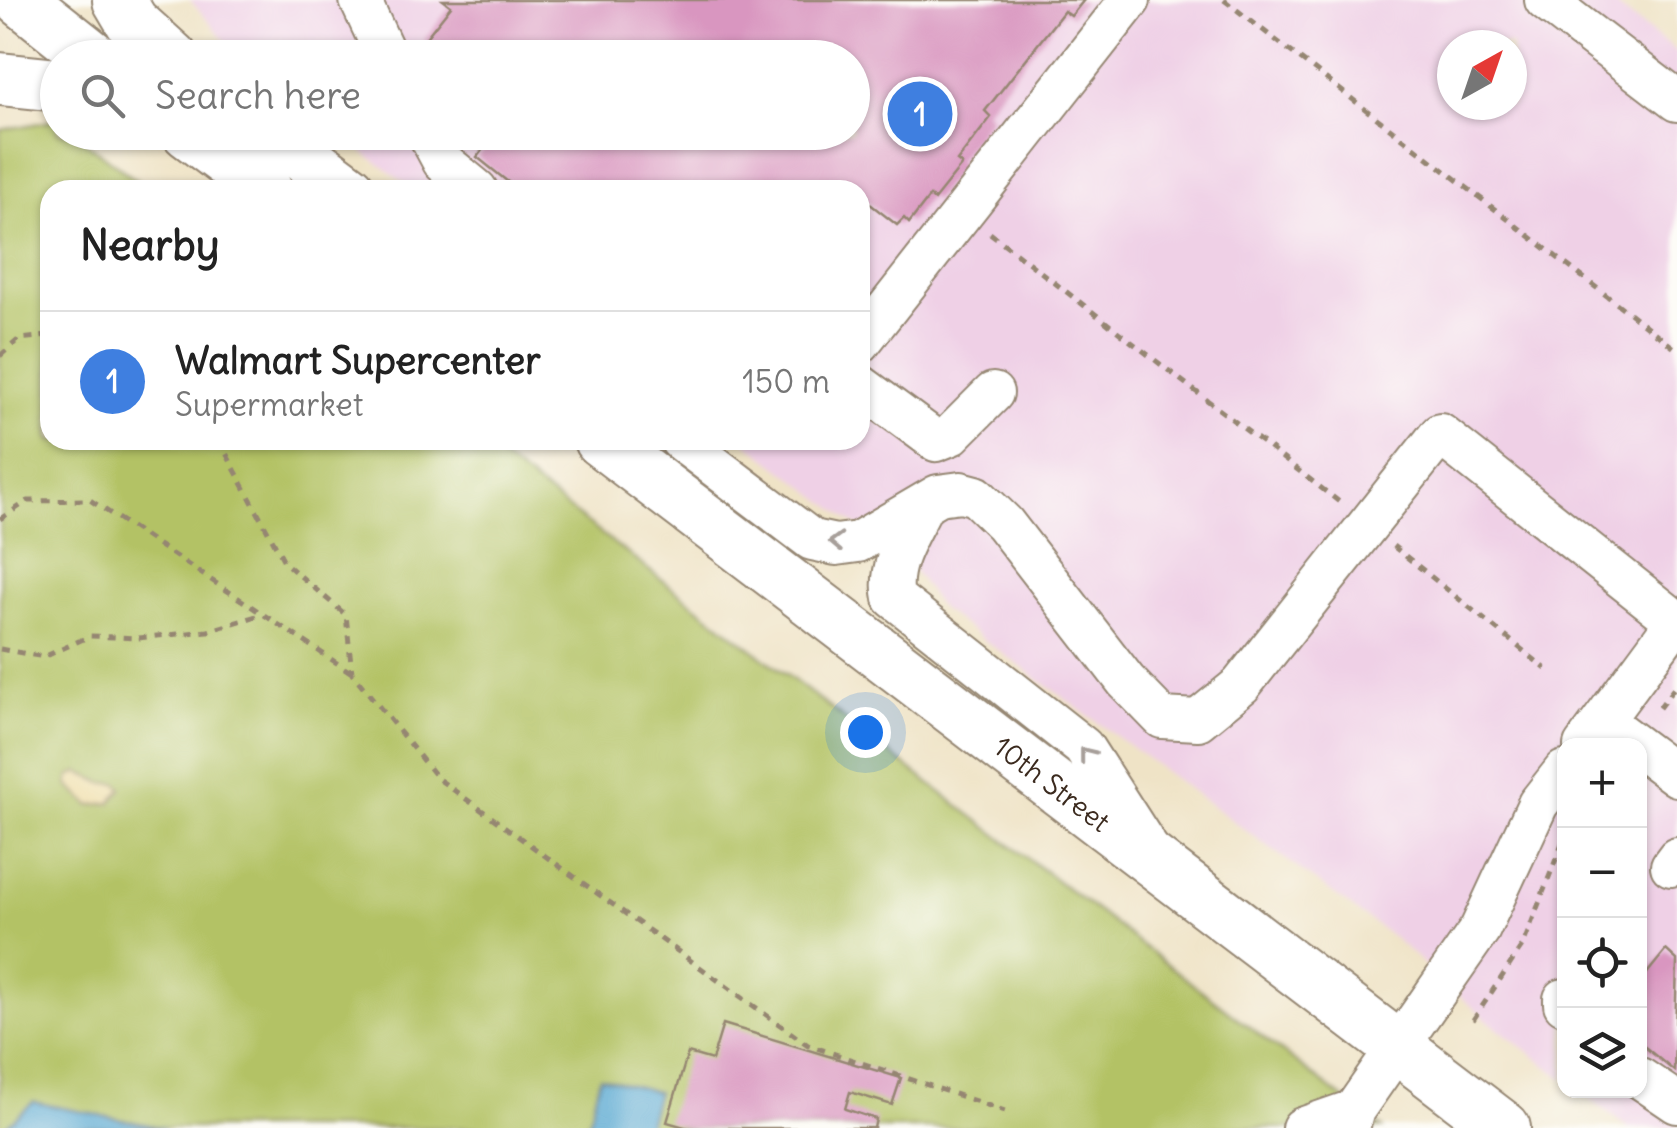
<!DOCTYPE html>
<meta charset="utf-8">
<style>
body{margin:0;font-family:Delius,sans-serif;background:#f2f2f2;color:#222}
.controls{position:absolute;right:30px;bottom:30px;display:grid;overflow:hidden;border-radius:20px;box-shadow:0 2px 8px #0004}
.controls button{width:90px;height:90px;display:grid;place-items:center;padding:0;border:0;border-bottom:2px solid #e0e0e0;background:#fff;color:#222;font:50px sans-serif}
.compass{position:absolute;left:1437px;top:30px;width:90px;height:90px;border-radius:50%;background:#fff;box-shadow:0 2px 8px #0004;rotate:40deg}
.you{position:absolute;left:865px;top:732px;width:35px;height:35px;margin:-25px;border:8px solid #fff;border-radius:50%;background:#1a73e8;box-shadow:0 0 0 15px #1a73e833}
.badge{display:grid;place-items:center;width:65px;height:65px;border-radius:50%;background:#1f6fb2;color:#fff;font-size:32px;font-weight:700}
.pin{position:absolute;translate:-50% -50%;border:5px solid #fff;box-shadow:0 2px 10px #0006}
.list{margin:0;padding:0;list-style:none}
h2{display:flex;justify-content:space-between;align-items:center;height:130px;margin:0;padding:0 40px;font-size:42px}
h2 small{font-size:32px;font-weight:400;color:#767676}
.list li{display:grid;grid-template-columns:65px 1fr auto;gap:30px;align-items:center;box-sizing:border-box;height:140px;padding:0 40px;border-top:2px solid #e0e0e0}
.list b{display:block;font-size:38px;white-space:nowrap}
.list p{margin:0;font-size:32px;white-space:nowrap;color:#767676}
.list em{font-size:32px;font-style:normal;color:#767676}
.icon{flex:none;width:55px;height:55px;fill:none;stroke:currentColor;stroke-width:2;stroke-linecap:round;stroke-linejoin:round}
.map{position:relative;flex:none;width:1677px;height:1128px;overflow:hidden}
.search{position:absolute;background:#fff;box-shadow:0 2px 8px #0004;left:40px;top:40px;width:830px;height:110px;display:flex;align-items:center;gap:25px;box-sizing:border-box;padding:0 35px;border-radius:55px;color:#767676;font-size:38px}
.panel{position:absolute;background:#fff;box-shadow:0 2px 8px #0004;left:40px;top:180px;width:830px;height:270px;border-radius:30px}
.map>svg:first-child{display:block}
.built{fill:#efd0e6;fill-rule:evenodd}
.green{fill:#b3c265;stroke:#777642;stroke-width:2.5}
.sand{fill:#eeda9e;stroke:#94825e;stroke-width:2.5}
.water{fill:#57a7d1;stroke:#496878;stroke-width:2.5}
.building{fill:#d996c0}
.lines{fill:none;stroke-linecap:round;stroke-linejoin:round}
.minor-casing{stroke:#958672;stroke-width:44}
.major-casing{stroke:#958672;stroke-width:56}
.path{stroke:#958672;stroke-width:5;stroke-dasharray:8 8;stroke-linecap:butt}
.minor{stroke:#fff;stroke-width:40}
.major{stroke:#fff;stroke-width:52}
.oneway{stroke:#a79f9a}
.labels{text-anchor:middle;stroke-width:9;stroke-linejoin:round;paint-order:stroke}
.street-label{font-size:28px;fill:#3b2a1e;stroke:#fdfcf7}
</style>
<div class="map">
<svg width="1677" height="1128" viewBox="0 0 1677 1128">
<rect width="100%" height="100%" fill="#fdfcf7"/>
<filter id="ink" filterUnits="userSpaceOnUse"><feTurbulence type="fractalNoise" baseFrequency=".01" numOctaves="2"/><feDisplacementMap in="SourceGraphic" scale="20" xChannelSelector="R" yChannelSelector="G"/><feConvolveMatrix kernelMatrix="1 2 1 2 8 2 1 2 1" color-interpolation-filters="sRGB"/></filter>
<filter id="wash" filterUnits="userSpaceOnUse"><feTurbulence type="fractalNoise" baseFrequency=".0048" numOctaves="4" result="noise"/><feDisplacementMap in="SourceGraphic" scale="40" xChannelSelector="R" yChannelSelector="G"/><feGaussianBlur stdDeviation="2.25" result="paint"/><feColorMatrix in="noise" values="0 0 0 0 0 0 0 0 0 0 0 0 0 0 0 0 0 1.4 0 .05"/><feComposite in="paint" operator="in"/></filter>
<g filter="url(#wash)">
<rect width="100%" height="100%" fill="#efe3c6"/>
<!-- built -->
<path class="built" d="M190,0H1609L1677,52V1128H1629L1580,1091L1640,1090V746H1564V1079L1492,1024L1394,938L940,608L911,566L743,440H860V190H414L338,133L852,132V58L239,57ZM1452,45H1512V105H1452Z"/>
<!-- green -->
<path class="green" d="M57,120L58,132L74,133L149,190H50V440H478L1382,1128H0V130Z"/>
<!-- sand -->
<path class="sand" d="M79,772L103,783H118L122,789L110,803L90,805L68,785L70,776Z"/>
<!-- water -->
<path class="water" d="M600,1077L657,1092L647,1128H587Z
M33,1102L164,1128H3Z"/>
<g id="blocks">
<!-- building -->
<path class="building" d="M443,0H1084L1071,16L1064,11L985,111L991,117L957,161L962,165L934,200L930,196L909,223L904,218L897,225L860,196V190L847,185L843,190H518L477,157L496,132H852V58H446L424,40L451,6Z
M1666,950L1677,960L1674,1071L1640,1043V982Z
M723,1024L901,1078L892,1105L850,1092L845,1109L876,1119L874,1128H688L667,1122L688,1053L712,1060Z"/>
</g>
</g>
<g filter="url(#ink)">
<use href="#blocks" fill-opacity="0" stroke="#958672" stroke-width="2.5"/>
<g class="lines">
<!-- minor casing -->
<g class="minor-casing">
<path id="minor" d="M360,0L387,58
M1545,0L1677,101
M427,132L443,162L477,190
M860,343L1130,0
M860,385L936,441L951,435L993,393
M680,440L812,540L836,545L858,542L938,495L961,492L976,496L1004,523L1126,681L1162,718L1198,720L1241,685L1440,434L1676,621
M923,505C909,534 887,565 894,598L1083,747L1148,848
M1603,721L1677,776
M1584,746L1677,620
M1671,866L1677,858
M1564,999V1004
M1640,1078L1677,1103
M1354,1110L1480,929L1538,804L1564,771
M1302,1128L1354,1110L1349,1128"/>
</g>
<!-- major casing -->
<g class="major-casing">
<g id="major">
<path d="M21,0L94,58"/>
<path d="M119,0L132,22L172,58"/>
<path d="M0,79L58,85"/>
<path d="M188,132L266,190"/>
<path d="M271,132L349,190"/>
<path id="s1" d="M600,440L1504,1128"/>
</g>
</g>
<!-- path -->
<path class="path" d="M1224,0L1677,350
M990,233L1342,504
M0,356L19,339L50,336
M219,440L285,563L346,615L352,673L437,778L808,1045L1005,1111
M0,519L28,501L90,500L352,673
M1393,546L1546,669
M0,649L44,657L90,636L138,638L208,631L263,614
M1659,708L1677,684
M1473,1020L1523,945L1564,838"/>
<!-- minor -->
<use href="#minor" class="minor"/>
<!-- major -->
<use href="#major" class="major"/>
</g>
<!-- one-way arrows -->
<defs><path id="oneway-chevron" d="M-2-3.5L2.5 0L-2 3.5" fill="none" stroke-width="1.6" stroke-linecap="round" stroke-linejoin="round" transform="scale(2.5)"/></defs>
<g class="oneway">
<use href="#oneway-chevron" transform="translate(836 542) rotate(-178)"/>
<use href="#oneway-chevron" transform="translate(1086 754) rotate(-128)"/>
</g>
</g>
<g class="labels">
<!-- street labels -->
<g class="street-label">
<text dy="10" stroke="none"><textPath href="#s1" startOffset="568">10th Street</textPath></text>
</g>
</g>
</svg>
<div class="controls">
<button>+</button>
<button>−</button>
<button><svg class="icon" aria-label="locate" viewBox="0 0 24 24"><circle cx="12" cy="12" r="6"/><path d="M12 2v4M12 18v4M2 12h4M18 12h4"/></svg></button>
<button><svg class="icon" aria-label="layers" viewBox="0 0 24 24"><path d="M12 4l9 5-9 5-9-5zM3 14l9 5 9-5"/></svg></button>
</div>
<svg class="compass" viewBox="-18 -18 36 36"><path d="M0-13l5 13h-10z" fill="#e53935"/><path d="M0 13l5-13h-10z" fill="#767676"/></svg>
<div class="you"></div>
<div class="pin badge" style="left:920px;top:114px;background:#3f7fe0">1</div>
<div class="search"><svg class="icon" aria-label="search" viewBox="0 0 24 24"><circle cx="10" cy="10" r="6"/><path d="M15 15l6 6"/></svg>Search here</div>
<section class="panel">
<h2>Nearby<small></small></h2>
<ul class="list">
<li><span class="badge" style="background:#3f7fe0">1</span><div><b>Walmart Supercenter</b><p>Supermarket</p></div><em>150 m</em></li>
</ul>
</section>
</div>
